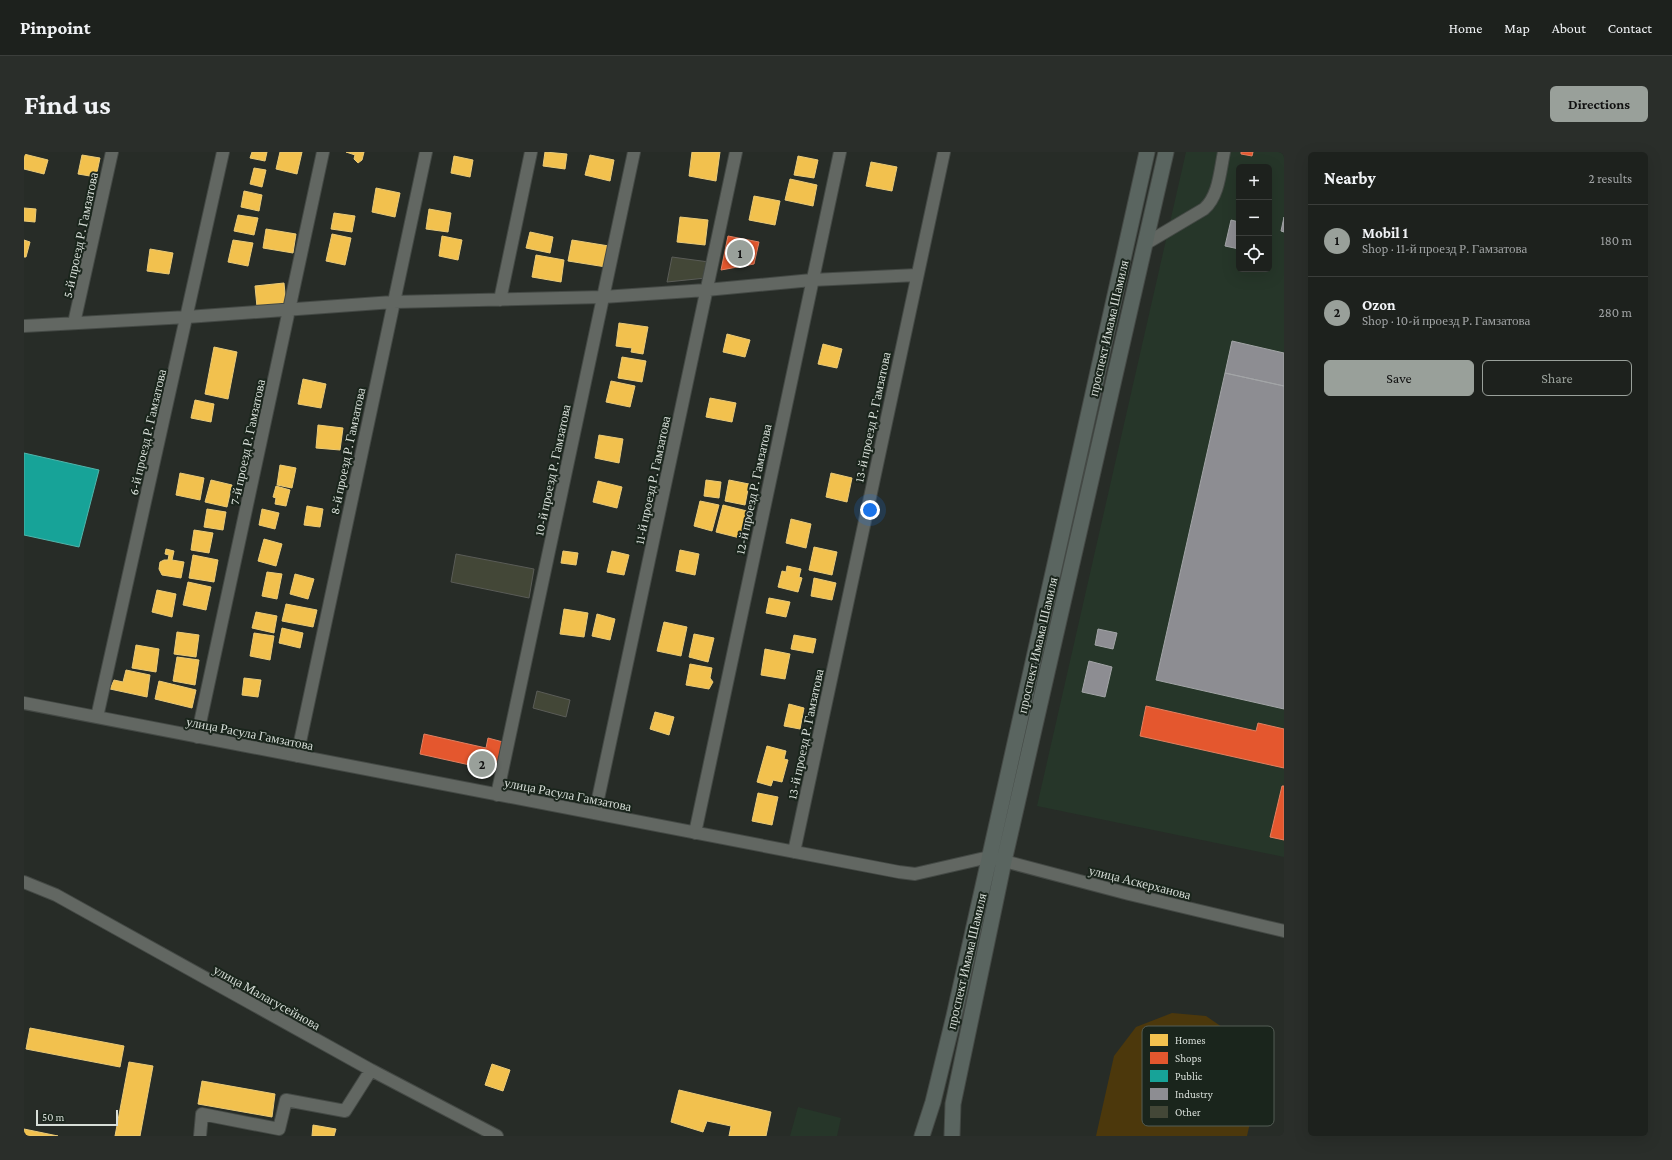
<!DOCTYPE html>
<meta charset="utf-8">
<style>
body{margin:0;font-family:"Crimson Pro",serif;background:#2a2e2a;color:#f1f3f6}
.controls{position:absolute;right:12px;top:12px;display:grid;overflow:hidden;border-radius:6px;box-shadow:0 4px 16px #0002}
.controls button{width:36px;height:36px;display:grid;place-items:center;padding:0;border:0;border-bottom:1px solid #3b3e3b;background:#1d211d;color:#f1f3f6;font:20px sans-serif}
.scale{position:absolute;left:12px;bottom:10px;width:82px;box-sizing:border-box;padding-left:4px;border:2px solid #d7ded8;border-top:0;font-size:11px;line-height:14px;white-space:nowrap;color:#d7ded8;-webkit-text-stroke:3px #1a251c;paint-order:stroke}
.you{position:absolute;left:846px;top:358px;width:14px;height:14px;margin:-10px;border:3px solid #fff;border-radius:50%;background:#1a73e8;box-shadow:0 0 0 6px #1a73e833}
.badge{display:grid;place-items:center;width:26px;height:26px;border-radius:50%;background:#99a09a;color:#111;font-size:13px;font-weight:700}
.pin{position:absolute;translate:-50% -50%;border:2px solid #fff;box-shadow:0 1px 4px #0006}
.list{margin:0;padding:0;list-style:none}
h2{display:flex;justify-content:space-between;align-items:center;height:52px;margin:0;padding:0 16px;font-size:17px}
h2 small{font-size:13px;font-weight:400;color:#a0a3a4}
.list li{display:grid;grid-template-columns:26px 1fr auto;gap:12px;align-items:center;box-sizing:border-box;height:72px;padding:0 16px;border-top:1px solid #3b3e3b}
.list b{display:block;font-size:15px;white-space:nowrap}
.list p{margin:0;font-size:13px;white-space:nowrap;color:#a0a3a4}
.list em{font-size:13px;font-style:normal;color:#a0a3a4}
.actions{display:flex;gap:8px;padding:12px 16px}
.actions a{flex:1;padding:9px 0;border:1px solid #99a09a;border-radius:6px;text-align:center;font-size:14px;color:#99a09a}
.actions .main{background:#99a09a;color:#111}
.icon{flex:none;width:22px;height:22px;fill:none;stroke:currentColor;stroke-width:2;stroke-linecap:round;stroke-linejoin:round}
.map{position:relative;flex:none;width:1260px;height:984px;overflow:hidden;border-radius:6px}
header{display:flex;align-items:center;gap:24px;box-sizing:border-box;height:56px;padding:0 20px;background:#1d211d;border-bottom:1px solid #3b3e3b}
header strong{font-size:19px}
nav{display:flex;gap:22px;margin-inline-start:auto;font-size:14px}
.intro{display:flex;align-items:center;justify-content:space-between;box-sizing:border-box;height:96px;padding:0 24px}
h1{margin:0;font-size:28px}
.button{padding:10px 18px;border-radius:6px;background:#99a09a;color:#111;font-size:14px;font-weight:700}
main{display:flex;gap:24px;padding:0 24px}
aside{flex:1;background:#1d211d;border-radius:6px;box-shadow:0 4px 16px #0002}
.map>svg:first-child{display:block}
.built{fill:#263629;fill-rule:evenodd}
.green{fill:#4c380c}
.homes{fill:#f2c14e;stroke:#eaca77}
.shops{fill:#e4572e;stroke:#e08061}
.public{fill:#17a398;stroke:#51b5ab}
.industry{fill:#8d8d92;stroke:#a3a5a7}
.building{fill:#434737;stroke:#5a5c57}
.lines{fill:none;stroke-linecap:round;stroke-linejoin:round}
.minor-casing{stroke:#444945;stroke-width:14}
.major-casing{stroke:#444945;stroke-width:17}
.minor{stroke:#626762;stroke-width:12}
.major{stroke:#5a6560;stroke-width:15}
.labels{text-anchor:middle;stroke-width:4;stroke-linejoin:round;paint-order:stroke}
.street-label{font-size:13px;fill:#d7ded8;stroke:#1a251c}
.key{fill:#1a251c;stroke:#535c54;stroke-width:1}
.key-label{font-size:11px;fill:#d7ded8}
</style>
<header>
<strong>Pinpoint</strong>
<nav><a>Home</a><a>Map</a><a>About</a><a>Contact</a></nav>
</header>
<div class="intro"><h1>Find us</h1><a class="button">Directions</a></div>
<main>
<div class="map">
<svg width="1260" height="984" viewBox="0 0 1260 984">
<rect width="100%" height="100%" fill="#272c27"/>
<!-- built -->
<path class="built" d="M1162,0H1260V705L1013,654ZM1215,15H1245V117H1215Z
M774,955L817,966L813,984H766Z"/>
<!-- green -->
<path class="green" d="M1148,861L1182,864L1214,886L1232,916L1230,953L1223,984H1072L1090,904L1112,875Z"/>
<!-- homes -->
<path class="homes" d="M228,0H243L241,9L226,6Z
M256,0H278L273,22L252,17Z
M322,0H340L338,8L334,11L330,7L331,3Z
M521,0L543,2L541,17L519,14Z
M668,0H696L692,29L665,24Z
M0,2L24,8L20,22L0,17Z
M58,3L76,6L72,25L54,22Z
M566,3L590,8L586,29L561,23Z
M430,4L449,8L446,25L427,21Z
M774,4L794,8L790,26L770,23Z
M847,10L873,15L868,39L842,34Z
M230,16L242,18L238,35L226,32Z
M766,27L793,33L789,54L761,48Z
M352,36L376,41L371,65L348,60Z
M220,39L238,43L235,59L217,55Z
M730,44L756,49L751,73L725,68Z
M0,56L12,57L11,70L0,69Z
M405,57L427,61L424,80L402,77Z
M310,61L331,64L328,80L307,77Z
M214,63L234,66L230,83L210,79Z
M656,65L684,68L681,93L653,90Z
M242,77L272,82L269,101L239,96Z
M506,80L529,85L526,101L502,96Z
M308,82L327,86L321,113L302,109Z
M418,84L438,88L434,108L415,104Z
M0,88L6,90L2,105H0Z
M209,88L229,91L224,114L204,110Z
M548,88L585,94L582,115L544,109Z
M126,97L149,101L145,122L123,119Z
M512,103L540,108L537,130L508,125Z
M260,131L262,152L233,155L231,134Z
M595,171L624,175L619,202L607,200L608,196L592,194Z
M703,182L726,188L721,205L699,200Z
M799,192L818,197L813,216L794,212Z
M190,195L213,200L204,247L181,242Z
M598,205L622,209L618,230L594,226Z
M279,227L302,232L297,256L274,252Z
M587,229L611,234L606,255L582,250Z
M686,246L712,251L708,270L682,265Z
M171,248L190,252L187,270L167,266Z
M294,273L319,276L316,298L292,296Z
M575,283L599,287L595,311L571,306Z
M256,313L272,316L268,336L253,333Z
M156,321L180,326L176,348L152,343Z
M807,321L828,326L823,350L802,345Z
M187,328L208,333L203,355L181,350Z
M682,328L697,330L695,346L680,344Z
M705,328L725,332L721,353L701,349Z
M574,329L598,335L593,356L569,350Z
M252,334L266,338L262,354L251,352L252,346L249,345Z
M676,349L695,353L688,379L670,374Z
M699,353L723,359L716,386L692,380Z
M283,354L299,357L296,375L280,373Z
M183,357L202,360L199,378L180,375Z
M238,357L255,361L251,377L235,373Z
M767,367L787,372L782,396L762,391Z
M170,378L189,381L185,401L167,398Z
M240,387L258,392L252,414L234,409Z
M790,395L813,400L808,423L785,418Z
M142,397L150,399L148,408L160,410L157,426L138,423L135,417L136,410L140,408H144L145,403L141,402Z
M656,398L675,402L671,423L652,419Z
M539,399L554,401L552,413L537,411Z
M588,399L605,403L600,423L583,420Z
M169,403L194,408L190,430L165,426Z
M763,414L777,417L775,425L778,426L774,440L754,435L758,419L762,420Z
M243,420L258,422L253,447L238,444Z
M271,422L290,427L284,447L266,442Z
M790,426L812,431L808,448L787,444Z
M164,430L187,435L182,458L159,453Z
M133,438L152,442L148,465L128,460Z
M745,446L766,450L762,465L742,461Z
M262,452L293,458L289,475L258,469Z
M540,457L564,461L560,485L536,482Z
M232,460L253,464L250,481L228,476Z
M573,462L591,467L586,488L568,484Z
M640,470L663,475L657,504L633,499Z
M258,476L279,481L276,496L255,491Z
M153,480L175,483L172,505L150,502Z
M230,481L250,484L246,508L226,504Z
M670,482L690,486L684,510L665,505Z
M770,483L792,487L789,501L767,497Z
M112,493L135,497L132,520L108,516Z
M741,497L766,502L761,527L737,523Z
M153,505L175,508L171,533L149,529Z
M666,512L688,516L686,526L689,530L685,537L662,533Z
M102,518L126,523L123,545L86,537L90,528L99,530Z
M220,526L237,528L234,545L218,543Z
M135,529L172,538L168,556L131,547Z
M765,552L780,556L776,577L760,574Z
M631,560L650,565L645,583L626,577Z
M743,594L762,599L760,607L764,608L758,630L749,628L747,634L733,630Z
M734,641L754,645L748,673L728,669Z
M6,876L100,894L96,915L2,897Z
M105,910L129,914L116,984H91Z
M468,912L486,918L479,939L461,933Z
M178,929L251,942L248,965L174,952Z
M655,938L747,960L742,984H705L707,974L683,969L679,980L647,970Z
M289,973L312,977L310,984H288Z
M0,977L34,984H0Z"/>
<!-- shops -->
<path class="shops" d="M1217,0H1229L1228,4L1217,2Z
M704,84L735,90L730,112L697,118Z
M1122,554L1232,579L1234,571L1260,577V616L1116,584Z
M400,582L462,596L464,586L479,590L473,619L396,602Z
M1258,634H1260V688L1246,685Z"/>
<!-- public -->
<path class="public" d="M0,301L75,318L55,395L0,383Z"/>
<!-- industry -->
<path class="industry" d="M1260,65V80L1257,79Z
M1207,68L1215,70V97L1201,94Z
M1208,189L1260,201V234L1201,221Z
M1201,221L1260,234V557L1132,528Z
M1074,477L1093,481L1089,497L1071,493Z
M1065,509L1088,515L1081,545L1058,540Z"/>
<!-- building -->
<path class="building" d="M648,105L685,110L682,126L643,130Z
M432,402L510,417L505,446L427,430Z
M513,539L546,548L542,565L509,556Z"/>
<g class="lines">
<!-- minor casing -->
<g class="minor-casing">
<path id="minor" d="M1121,92L1180,57C1195,44 1196,19 1200,0
M476,148L507,0
M50,171L88,0
M0,174L163,165L369,150L579,145L682,138L788,128L893,123
M0,551L875,720L891,722L965,705L1105,742L1260,779
M73,565L199,0
M173,585L299,0
M273,604L402,0
M473,643L610,0
M571,661L712,0
M671,681L816,0
M770,700L920,0
M0,730L32,743L347,918L473,984
M176,984L178,962L255,977L262,948L321,959L347,918"/>
</g>
<!-- major casing -->
<g class="major-casing">
<path id="major" d="M898,984L909,950L930,864L1123,0
M928,984L929,952L980,709L1142,0"/>
</g>
<!-- minor -->
<use href="#minor" class="minor"/>
<!-- major -->
<use href="#major" class="major"/>
</g>
<g class="labels">
<!-- street labels -->
<g class="street-label">
<text transform="translate(56 83) rotate(-78)" y="5">5-й проезд Р. Гамзатова</text>
<text transform="translate(1084 176) rotate(-77)" y="5">проспект Имама Шамиля</text>
<text transform="translate(848 265) rotate(-78)" y="5">13-й проезд Р. Гамзатова</text>
<text transform="translate(123 280) rotate(-77)" y="5">6-й проезд Р. Гамзатова</text>
<text transform="translate(223 290) rotate(-78)" y="5">7-й проезд Р. Гамзатова</text>
<text transform="translate(323 299) rotate(-78)" y="5">8-й проезд Р. Гамзатова</text>
<text transform="translate(528 318) rotate(-78)" y="5">10-й проезд Р. Гамзатова</text>
<text transform="translate(628 328) rotate(-78)" y="5">11-й проезд Р. Гамзатова</text>
<text transform="translate(729 337) rotate(-78)" y="5">12-й проезд Р. Гамзатова</text>
<text transform="translate(1013 493) rotate(-77)" y="5">проспект Имама Шамиля</text>
<text transform="translate(226 581) rotate(11)" y="5">улица Расула Гамзатова</text>
<text transform="translate(781 582) rotate(-78)" y="5">13-й проезд Р. Гамзатова</text>
<text transform="translate(544 642) rotate(11)" y="5">улица Расула Гамзатова</text>
<text transform="translate(1116 730) rotate(14)" y="5">улица Аскерханова</text>
<text transform="translate(942 809) rotate(-77)" y="5">проспект Имама Шамиля</text>
<text transform="translate(243 845) rotate(29)" y="5">улица Малагусейнова</text>
</g>
</g>
<!-- legend -->
<rect x="1118" y="874" width="132" height="100" rx="6" class="key"/>
<rect x="1126" y="882" width="18" height="12" fill="#f2c14e"/>
<rect x="1126" y="900" width="18" height="12" fill="#e4572e"/>
<rect x="1126" y="918" width="18" height="12" fill="#17a398"/>
<rect x="1126" y="936" width="18" height="12" fill="#8d8d92"/>
<rect x="1126" y="954" width="18" height="12" fill="#434737"/>
<g class="key-label">
<text x="1151" y="892">Homes</text>
<text x="1151" y="910">Shops</text>
<text x="1151" y="928">Public</text>
<text x="1151" y="946">Industry</text>
<text x="1151" y="964">Other</text>
</g>
</svg>
<div class="controls">
<button>+</button>
<button>−</button>
<button><svg class="icon" aria-label="locate" viewBox="0 0 24 24"><circle cx="12" cy="12" r="6"/><path d="M12 2v4M12 18v4M2 12h4M18 12h4"/></svg></button>
</div>
<div class="scale">50 m</div>
<div class="you"></div>
<div class="pin badge" style="left:716px;top:101px">1</div>
<div class="pin badge" style="left:458px;top:612px">2</div>
</div>
<aside>
<h2>Nearby<small>2 results</small></h2>
<ul class="list">
<li><span class="badge">1</span><div><b>Mobil 1</b><p>Shop · 11-й проезд Р. Гамзатова</p></div><em>180 m</em></li>
<li><span class="badge">2</span><div><b>Ozon</b><p>Shop · 10-й проезд Р. Гамзатова</p></div><em>280 m</em></li>
</ul>
<div class="actions"><a class="main">Save</a><a>Share</a></div>
</aside>
</main>
